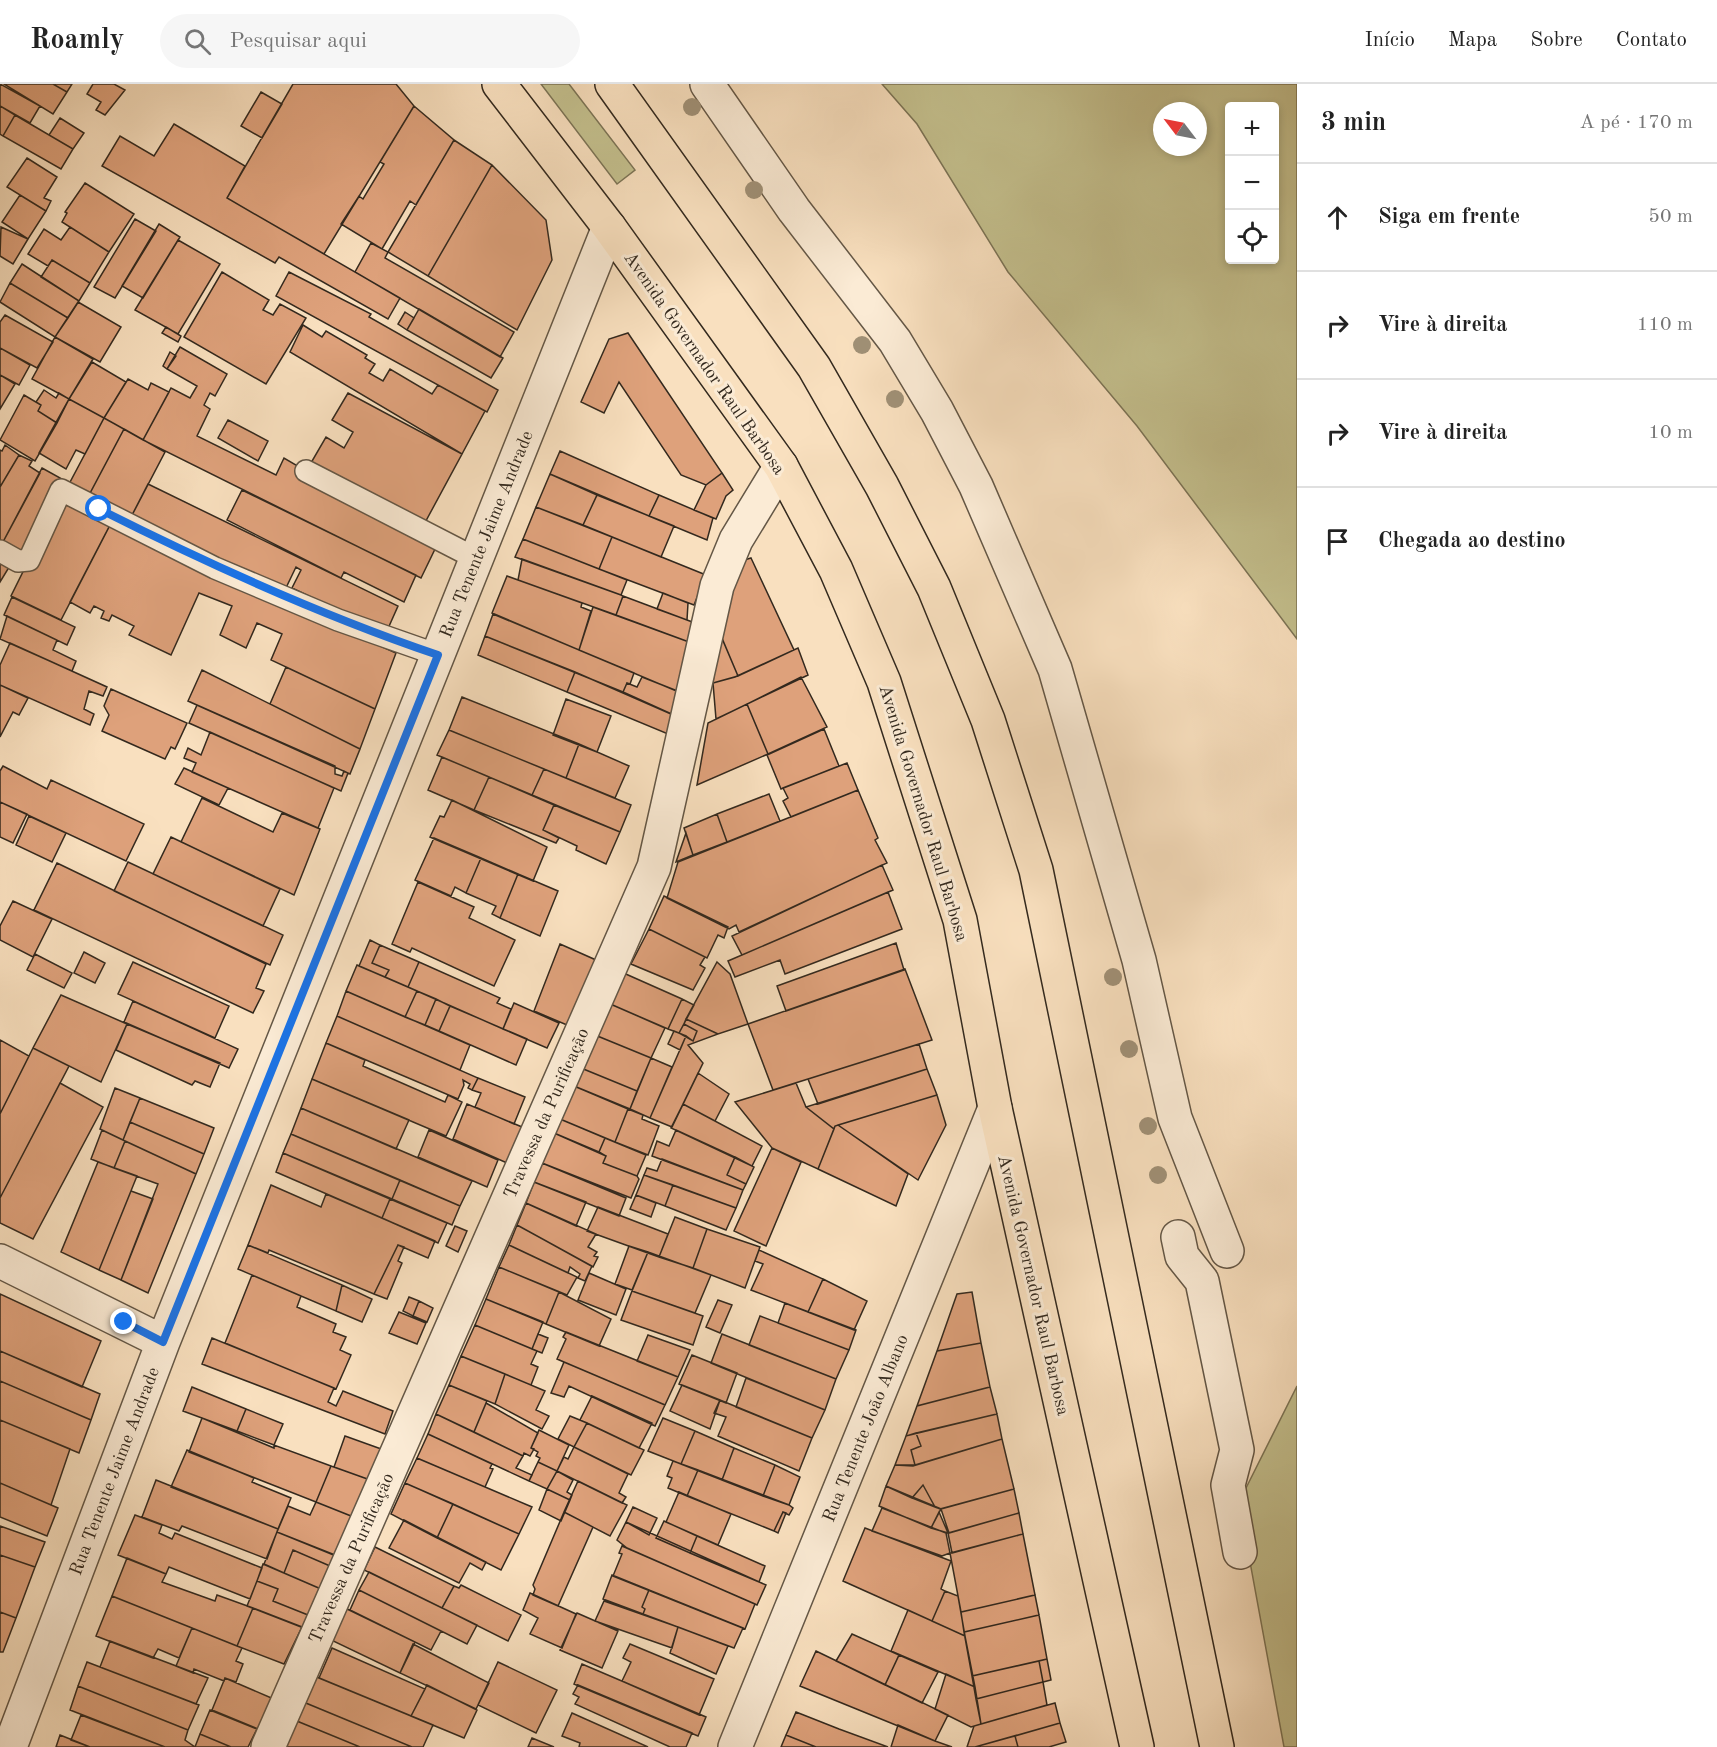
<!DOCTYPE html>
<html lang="pt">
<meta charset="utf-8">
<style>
body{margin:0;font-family:"Old Standard TT",serif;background:#f6f6f6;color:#222}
.controls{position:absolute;right:18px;top:18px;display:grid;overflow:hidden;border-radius:6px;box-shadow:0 3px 9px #0003}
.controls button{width:54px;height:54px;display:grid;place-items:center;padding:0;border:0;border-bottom:2px solid #e0e0e0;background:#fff;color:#222;font:30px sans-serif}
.compass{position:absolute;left:1153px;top:18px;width:54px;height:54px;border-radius:50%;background:#fff;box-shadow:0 3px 9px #0003;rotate:302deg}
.stop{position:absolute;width:18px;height:18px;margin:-14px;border:4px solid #1a73e8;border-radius:50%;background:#fff}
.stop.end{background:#1a73e8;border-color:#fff;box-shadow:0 2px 6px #0008}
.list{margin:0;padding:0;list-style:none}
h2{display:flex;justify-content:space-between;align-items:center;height:78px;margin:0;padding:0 24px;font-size:26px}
h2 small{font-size:20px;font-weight:400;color:#767676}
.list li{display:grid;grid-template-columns:39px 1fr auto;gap:18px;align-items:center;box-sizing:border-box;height:108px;padding:0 24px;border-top:2px solid #e0e0e0}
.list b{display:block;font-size:22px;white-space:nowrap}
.list em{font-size:20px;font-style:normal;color:#767676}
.icon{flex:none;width:33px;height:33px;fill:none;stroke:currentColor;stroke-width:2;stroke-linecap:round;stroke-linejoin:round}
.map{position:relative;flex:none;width:1297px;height:1663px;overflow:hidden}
header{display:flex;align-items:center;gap:36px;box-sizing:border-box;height:84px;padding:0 30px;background:#fff;border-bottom:2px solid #e0e0e0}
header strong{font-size:28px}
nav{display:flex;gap:33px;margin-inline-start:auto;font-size:21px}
.search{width:420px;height:54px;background:#f6f6f6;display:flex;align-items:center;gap:15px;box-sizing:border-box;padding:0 21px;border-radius:33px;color:#767676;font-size:22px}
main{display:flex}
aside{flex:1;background:#fff}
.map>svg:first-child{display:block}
.green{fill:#c4c08e;stroke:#7c7456;stroke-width:1.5;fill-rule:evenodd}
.building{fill:#dea17b;stroke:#33291e;stroke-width:1.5}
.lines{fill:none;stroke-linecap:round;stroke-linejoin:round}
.lane-casing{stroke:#645746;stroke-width:24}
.street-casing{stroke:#645746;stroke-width:36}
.highway-casing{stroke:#33291e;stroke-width:36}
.lane{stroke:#fbebd5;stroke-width:21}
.street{stroke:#fbebd5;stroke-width:33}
.highway{stroke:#f9e0bf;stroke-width:33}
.tree{fill:#a09076}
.route{stroke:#1a73e8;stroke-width:8}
.labels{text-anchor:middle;stroke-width:6;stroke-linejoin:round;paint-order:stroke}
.street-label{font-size:18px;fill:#33291e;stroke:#fbebd5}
</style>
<header>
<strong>Roamly</strong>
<div class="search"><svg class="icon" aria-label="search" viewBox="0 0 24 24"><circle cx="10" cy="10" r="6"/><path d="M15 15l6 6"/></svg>Pesquisar aqui</div>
<nav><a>Início</a><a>Mapa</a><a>Sobre</a><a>Contato</a></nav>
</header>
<main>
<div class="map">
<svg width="1297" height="1663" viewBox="0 0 1297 1663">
<rect width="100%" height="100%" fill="#f9e0bf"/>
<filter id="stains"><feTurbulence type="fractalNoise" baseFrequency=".00333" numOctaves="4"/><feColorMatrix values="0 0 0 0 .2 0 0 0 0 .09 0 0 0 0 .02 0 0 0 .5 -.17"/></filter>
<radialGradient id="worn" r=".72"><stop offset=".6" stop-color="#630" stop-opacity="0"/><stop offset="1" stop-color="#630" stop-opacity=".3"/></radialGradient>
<!-- green -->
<path class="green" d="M541,0H569L635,86L617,100Z
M882,0H1297V555L1137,342L1008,188L917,40ZM1274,22V176H1230V22ZM1162,27H1198V63H1162Z
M1297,1302V1663H1284L1239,1418Z"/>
<!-- building -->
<path class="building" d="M0,0L40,22L30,39L0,22Z
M4,0H53L67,8L53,30Z
M53,0H72L67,8Z
M93,0H114L125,6L105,31L96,26L101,18L87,10Z
M293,0H396L414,22L324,170L227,114Z
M261,8L282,20L262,54L241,42Z
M0,22L15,31L3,52L0,50Z
M414,22L454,56L416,121L410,117L382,165L341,140L359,112L363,115L384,80L380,78Z
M15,31L73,65L61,85L3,52Z
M60,34L84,49L73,65L49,51Z
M174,40L245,82L227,114L400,214L388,235L279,173L275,179L102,82L120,52L154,72Z
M454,56L492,81L428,192L388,168Z
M27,74L57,93L44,114L51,117L46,127L7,103Z
M492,81L546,136L552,176L517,246L428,192Z
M85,99L134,130L109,168L62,138L67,129L65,128Z
M20,111L46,127L28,155L2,138Z
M135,135L156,147L115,214L94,203Z
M159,140L180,153L143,214L122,202Z
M1,143L28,155L13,180L0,172Z
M70,143L109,168L90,199L52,176L48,182L28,170L44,145L61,156Z
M178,156L220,180L178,250L135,226Z
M371,159L388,168L385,174L514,248L500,273L355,188Z
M52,176L90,199L79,217L41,193Z
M22,180L79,217L68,234L10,199Z
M222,188L269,216L263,226L273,231L280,220L306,234L266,300L184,253Z
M289,188L371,230L369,233L498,306L487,328L276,212Z
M10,199L68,234L55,253L0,218Z
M78,218L121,243L100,278L55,253Z
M419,225L503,274L491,294L407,246Z
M405,228L414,234L407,246L398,240Z
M5,231L53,258L37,284L0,264V238Z
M303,241L322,253L326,247L367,271L365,274L375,280L369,289L383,297L390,285L432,310L438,301L485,327L462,370L290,268Z
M166,243L181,252L178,258L162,249Z
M628,249L722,389L706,401L681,391L619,298L604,329L581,318L609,255Z
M55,253L93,275L69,315L32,295Z
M180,263L227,290L215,312L210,309L204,321L210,325L197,352L276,391L284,374L436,463L421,494L143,356L171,304L190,314L197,302L167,285Z
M0,264L30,281L19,301L0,291Z
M170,268L176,272L167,285L163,282Z
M92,278L126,298L104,334L69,315Z
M0,291L15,300L0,325Z
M128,295L148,306L151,299L169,308L143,356L104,334Z
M44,306L56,314L59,309L69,315L57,339L38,327L41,321L36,318Z
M348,309L462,370L421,446L308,384L326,353L344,364L353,348L332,336Z
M24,311L41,321L38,327L57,339L35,377L0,356Z
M69,315L104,334L85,370L76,366L66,385L39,369Z
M104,334L124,345L88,413L68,402Z
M228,336L268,357L258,377L218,354Z
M124,345L165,368L130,435L88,413Z
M5,361L19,371L0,403V366L2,367Z
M560,367L659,411L649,432L550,390Z
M19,371L32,377L29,382L40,389L3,458L0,456V403Z
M42,384L62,395L28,473L3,458Z
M722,389L733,406L726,412L716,435L694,426L706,401Z
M550,390L597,411L583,441L536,423Z
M148,400L398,522L386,549L292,504L301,486L296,483L283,510L130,435Z
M242,406L416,491L404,518L344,488L341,494L227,436Z
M597,411L674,442L661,473L583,441Z
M659,411L713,434L707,456L649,432Z
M58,417L110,441L61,536L11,512Z
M536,423L612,453L599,485L523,455Z
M110,441L396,569L375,625L271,576L282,550L257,539L246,564L220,551L232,522L199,509L171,571L129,551L134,542L112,531L109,537L101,534L104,527L94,522L90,529L70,518Z
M612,453L706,491L694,521L599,485Z
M523,455L627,496L621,511L515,473Z
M0,474L11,480L0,498Z
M751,474L794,566L738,592L718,545L744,476Z
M522,475L621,511L623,512L616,531L518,496Z
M507,492L582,519L581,523L591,527L579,566L492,529Z
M663,509L688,519L687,536L657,525Z
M623,512L695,539L689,558L616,531Z
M12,513L75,543L67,561L4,531Z
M593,523L689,558L681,609L579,566Z
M493,530L634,589L630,600L627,599L623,608L485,552Z
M7,532L57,556L53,566L76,577L72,587L0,555Z
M719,547L738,592L713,599Z
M485,552L575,588L567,608L478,571Z
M10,559L107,603L103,612L89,607L84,625L94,630L90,641L0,601V581Z
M798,564L808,591L716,635L713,599L735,593Z
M286,583L375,625L360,665L270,620Z
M202,586L360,665L350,690L188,617Z
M575,588L671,630L668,650L567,608Z
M642,593L685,610L676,632L623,608L627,599L637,603Z
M801,593L827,643L768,670L747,620Z
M0,601L28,614L19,631L13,628L0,653Z
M111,605L187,639L175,665L171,663L165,675L102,647L109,631L104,622Z
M462,613L579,660L566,694L449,646Z
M566,615L611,632L597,668L553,651Z
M747,620L768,670L697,701L708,639Z
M197,621L335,682V690L342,692L344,687L348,689L341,707L189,639Z
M824,645L839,682L781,705L767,671Z
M449,646L544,685L532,711L437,671Z
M210,648L334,704L318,744L192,688L196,679L184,674L188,664L201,671Z
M579,660L629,682L615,714L566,694Z
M442,673L489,693L474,726L428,706Z
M847,679L858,706L791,733L783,717L788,714L783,704Z
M3,682L47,705L51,696L144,740L126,777L0,718V687Z
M184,684L228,704L219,721L175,700Z
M544,685L631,721L620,748L532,711Z
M489,693L554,721L543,746L559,754L556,759L474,726Z
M858,706L878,754L875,756L887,779L739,848L736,841L729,845L667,814L678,778Z
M769,710L780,737L727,758L717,730Z
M202,714L273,748L282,729L320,745L294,811L181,758Z
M452,716L547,763L533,797L430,753L440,732L444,733Z
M0,718L27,730L13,759L0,753Z
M554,721L620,748L606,780L576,766L577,762L543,746Z
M717,730L727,758L693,771L684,744Z
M29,732L66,749L52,778L16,761Z
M686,749L693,771L676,778Z
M171,753L280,805L263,842L153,790Z
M434,754L481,774L466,809L455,803L451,812L415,796Z
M481,774L518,790L500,834L492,830L496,822L466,809Z
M128,778L283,851L270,881L114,807Z
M57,779L266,880L256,904L264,907L253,929L34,826Z
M882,781L893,806L742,871L732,852Z
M518,790L558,807L540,852L500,834Z
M418,798L474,823L469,834L515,856L494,902L412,864L410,868L392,860Z
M888,808L902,845L785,890L780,876L735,893L728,877Z
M664,812L728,843L724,854L718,851L707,874L649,845Z
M13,817L52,835L33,873L0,856V842Z
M649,845L705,873L700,881L705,884L693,906L631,880Z
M370,856L380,861L372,879L389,886L385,893L359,882Z
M896,859L904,886L786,927L777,902Z
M560,860L596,876L567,941L534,927Z
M380,861L419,878L408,903L385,893L389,886L372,879Z
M84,868L105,879L95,899L74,889Z
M35,870L72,889L64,904L27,886Z
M133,878L229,922L215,954L118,910Z
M419,878L500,914L497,919L511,925L503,945L408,903Z
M717,878L730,890L748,940L718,950L686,935Z
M357,881L417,907L405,933L346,907Z
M905,885L932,956L773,1006L748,940Z
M619,887L682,915L668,945L608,919Z
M346,907L470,961L460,986L337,932Z
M417,907L436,915L425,941L405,933Z
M61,911L127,940L101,998L33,964Z
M436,915L450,922L439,947L425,941Z
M682,915L694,921L679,949L668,945Z
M133,917L238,965L229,984L124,938Z
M514,919L559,939L547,964L503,945Z
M608,919L665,944L651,974L595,951Z
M450,922L527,955L516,981L439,947Z
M337,932L478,994L472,1006L468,1004L470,1000L463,996L464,1001L458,1015L326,959Z
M686,935L718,950L688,961L703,979L672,1043L650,1034L686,952L693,957L697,947L684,940Z
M127,940L220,979L210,1003L195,997L192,1001L116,966Z
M684,940L697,947L693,957L679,949Z
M674,947L686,952L680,966L668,960Z
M595,951L651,974L637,1007L581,984Z
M0,956L29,972L0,1030Z
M326,959L365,976L363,982L445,1018L448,1011L462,1018L446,1052L312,995Z
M919,960L927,985L818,1020L808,995Z
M33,964L69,982L0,1114V1030Z
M651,974L672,983L650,1034L630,1025Z
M581,984L637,1007L630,1025L574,1002Z
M927,985L937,1011L835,1042L834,1045L806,1023Z
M698,989L729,1010L715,1037L683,1020Z
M478,994L525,1013L514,1040L475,1023L481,1009L472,1006Z
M312,995L409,1036L396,1065L301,1024Z
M60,999L103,1023L33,1155L0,1139V1114Z
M796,999L806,1023L834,1045L818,1085L772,1064L735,1018Z
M574,1002L628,1025L615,1058L560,1035Z
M115,1004L140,1014L123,1056L100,1045Z
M937,1011L946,1041L918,1096L838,1041Z
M140,1014L214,1044L204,1070L130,1038Z
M467,1020L522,1043L507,1079L453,1055Z
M683,1020L762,1062L752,1082L671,1044Z
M301,1024L472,1097L460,1122L291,1050Z
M628,1025L643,1031L642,1035L659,1042L648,1071L615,1058Z
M560,1035L605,1054L599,1068L554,1049Z
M130,1038L204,1070L196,1090L123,1056Z
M838,1041L908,1090L896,1122L818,1085L835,1042Z
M102,1046L125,1057L114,1084L91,1075Z
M429,1046L498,1076L487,1103L418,1073Z
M676,1046L735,1073L727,1091L746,1100L743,1106L652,1072L657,1057L669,1062Z
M554,1049L606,1072L603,1079L637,1092L639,1095L631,1114L542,1079Z
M291,1050L400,1096L392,1115L283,1069Z
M605,1054L646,1071L637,1092L603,1079L606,1072L599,1068Z
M125,1057L196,1090L148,1209L121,1196L158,1100L114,1084Z
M772,1064L801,1078L766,1162L734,1147Z
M283,1069L390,1115L382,1134L276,1088Z
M735,1073L754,1083L746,1100L727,1091Z
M662,1075L743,1106L736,1124L644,1091L647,1084L657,1087Z
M98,1078L137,1092L99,1186L61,1168Z
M542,1079L626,1114L619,1132L534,1098Z
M644,1091L673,1101L665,1122L636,1111Z
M400,1096L460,1122L452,1141L392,1115Z
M534,1098L586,1118L576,1142L526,1119Z
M271,1101L321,1123L326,1110L435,1157L428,1174L398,1161L374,1210L269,1166L268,1169L248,1161Z
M673,1101L736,1124L726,1146L665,1122Z
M131,1107L153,1115L121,1196L99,1186Z
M636,1111L656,1119L651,1133L630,1125Z
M390,1115L447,1139L438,1159L382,1134Z
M526,1119L596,1150L588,1163L597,1168L594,1172L598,1173L593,1183L517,1141Z
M598,1123L668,1150L659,1173L587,1147Z
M675,1133L707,1145L693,1184L659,1173Z
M517,1141L592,1182L585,1197L578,1194L580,1190L570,1183L568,1189L509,1161Z
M455,1142L467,1147L458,1168L446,1162Z
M707,1145L760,1163L745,1204L693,1184Z
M248,1161L342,1201L336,1227L238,1185Z
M398,1161L404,1163L398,1177L402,1179L387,1215L374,1210Z
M509,1161L577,1193L567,1211L499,1183Z
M629,1162L648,1168L632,1206L615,1200Z
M759,1166L823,1195L808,1228L751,1206L763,1180L755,1177Z
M648,1168L711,1191L695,1229L632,1207Z
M499,1183L559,1208L546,1240L486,1215Z
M589,1189L626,1205L616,1231L578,1216Z
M252,1191L301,1212L297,1223L336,1240L333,1248L346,1253L340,1266L351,1271L336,1305L225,1259Z
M823,1195L867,1217L854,1246L808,1228Z
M342,1201L372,1215L362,1238L336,1227Z
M632,1207L703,1232L693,1261L621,1236Z
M559,1208L611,1235L599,1262L546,1240Z
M972,1208L981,1259L937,1267L957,1210Z
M0,1210L101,1257L82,1303L0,1267Z
M409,1213L419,1217L413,1232L403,1227Z
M486,1215L543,1238L532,1265L475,1241Z
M718,1216L732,1221L720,1249L706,1243Z
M419,1217L433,1224L427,1238L413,1232Z
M785,1219L856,1246L849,1266L778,1239Z
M399,1228L426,1239L417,1260L389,1249Z
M760,1232L849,1266L836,1295L749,1261Z
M475,1241L537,1267L531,1280L538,1283L531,1301L461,1272Z
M566,1248L678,1293L665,1321L557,1275L566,1255L563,1253Z
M538,1250L548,1254L542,1269L532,1265Z
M722,1250L836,1295L825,1326L711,1279Z
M648,1251L690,1266L678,1293L637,1277Z
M212,1254L334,1304L328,1318L336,1322L343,1307L393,1327L385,1350L202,1280Z
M981,1259L990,1303L917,1322L937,1267Z
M0,1267L100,1310L91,1336L0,1297Z
M692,1271L737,1289L726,1319L679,1300Z
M461,1272L505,1290L495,1320L449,1301Z
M564,1278L665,1321L655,1342L569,1302L564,1313L551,1309Z
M505,1290L545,1307L536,1326L549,1332L542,1345L495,1320Z
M746,1294L825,1326L812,1354L736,1323Z
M0,1297L91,1336L79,1369L0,1336Z
M449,1301L487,1317L474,1348L436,1330Z
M682,1301L720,1316L710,1345L670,1327Z
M192,1303L246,1325L237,1347L183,1327Z
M990,1303L997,1330L906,1352L917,1322Z
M592,1312L652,1339L639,1364L580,1336Z
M720,1316L812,1354L799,1387L718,1352L726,1333L714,1329Z
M486,1319L538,1349L531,1364L534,1365L530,1372L524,1369L523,1372L474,1348Z
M246,1325L283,1340L274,1361L237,1347Z
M436,1330L523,1372L516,1384L532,1391L529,1397L428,1350Z
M997,1330L1002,1355L915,1381L911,1366L921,1362L916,1349Z
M570,1332L587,1339L574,1363L558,1355Z
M202,1334L274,1364V1361L331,1382L316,1418L189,1368Z
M663,1334L695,1347L681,1380L648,1367Z
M0,1336L70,1365L51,1421L0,1399Z
M587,1339L644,1366L631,1391L574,1363Z
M539,1346L569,1361L557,1387L538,1378L540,1374L536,1372L538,1368L531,1364Z
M695,1347L734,1364L722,1396L681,1380Z
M916,1349L921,1362L911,1366L915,1381H895L906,1352Z
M428,1350L492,1380L490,1384L493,1385L485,1403L417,1374Z
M345,1352L384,1366L373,1397L334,1383Z
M1002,1355L1014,1405L940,1425L935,1423L923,1401L912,1414L886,1402L895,1381L913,1382Z
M574,1363L628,1390L619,1409L626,1413L622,1419L557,1387L564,1373L568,1375Z
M734,1364L775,1381L763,1412L722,1396Z
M187,1366L254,1394L252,1398L291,1414L278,1445L171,1403Z
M417,1374L532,1423L519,1450L405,1399Z
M673,1377L698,1386L687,1412L668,1404L672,1394L667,1392Z
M538,1378L557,1387L547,1405L529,1397Z
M775,1381L800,1393L789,1421L763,1412Z
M331,1382L373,1397L356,1434L316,1418Z
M698,1386L789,1421L793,1424L789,1431L783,1428L774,1447L687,1412Z
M557,1387L573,1396L567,1408L572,1411L570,1416L547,1405Z
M156,1396L278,1445L267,1475L182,1442L179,1447L142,1433Z
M578,1397L627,1421L610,1452L564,1428Z
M0,1399L58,1424L47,1452L0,1433Z
M405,1399L453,1420L437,1454L391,1430Z
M923,1401L935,1423L912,1414Z
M886,1402L941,1425L931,1444L879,1422Z
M547,1405L570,1416L561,1437L539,1426Z
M1014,1405L1019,1429L949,1449L941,1425Z
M679,1408L731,1430L718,1461L666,1438Z
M316,1418L356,1434L340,1473L277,1448L288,1422L310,1431Z
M453,1420L519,1450L501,1486L437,1454Z
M633,1423L657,1434L649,1451L626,1438Z
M882,1424L946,1449L950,1469L942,1472L872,1447Z
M564,1428L593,1443L558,1522L533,1511L535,1505L533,1501Z
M783,1428L786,1429L778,1449L774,1447Z
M939,1428L948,1449L931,1444Z
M1019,1429L1023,1450L952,1469L948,1449Z
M135,1431L162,1441L159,1449L172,1455L175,1449L262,1484L250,1515L169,1483L166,1490L118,1471Z
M404,1436L486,1478L482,1486L470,1479L459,1499L389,1464Z
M664,1437L697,1452L690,1469L656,1454Z
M626,1438L766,1501L757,1521L627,1464L617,1456Z
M0,1442L45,1458L35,1483L0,1471Z
M865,1444L951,1477L941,1505L945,1507L932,1537L843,1497Z
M277,1448L341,1474L337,1485L293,1466L284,1489L264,1480Z
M1023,1450L1035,1511L961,1528L950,1469Z
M697,1452L765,1482L759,1498L690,1469Z
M622,1462L755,1520L745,1545L613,1492L622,1470L619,1469Z
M375,1463L454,1502L442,1524L364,1486Z
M293,1466L337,1485L321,1505L284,1489Z
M0,1471L35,1483L16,1534L0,1528Z
M127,1474L166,1490L162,1498L215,1517L217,1511L253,1524L237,1562L112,1512Z
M263,1480L321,1505L308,1531L273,1517L278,1505L257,1497Z
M369,1488L477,1541L467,1560L359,1506Z
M612,1491L649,1506L642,1523L645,1525L643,1530L603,1515Z
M257,1497L278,1505L273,1517L308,1531L306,1545L247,1522Z
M461,1501L521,1531L508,1557L442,1524L454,1502L459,1504Z
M359,1506L441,1547L431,1566L350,1526Z
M649,1506L743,1544L734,1564L643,1530L645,1525L642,1523Z
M945,1507L958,1512L965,1552L932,1537Z
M530,1509L576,1530L562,1564L530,1550L538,1534L523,1526Z
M1035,1511L1039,1531L964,1548L961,1528Z
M112,1512L192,1544L179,1574L158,1565L153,1574L96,1552Z
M604,1517L678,1543L672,1564L595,1537Z
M253,1524L302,1543L284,1580L237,1562Z
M345,1524L415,1558L400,1589L329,1555Z
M908,1526L965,1552L975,1603L891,1567Z
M0,1528L16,1534L3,1568H0Z
M577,1529L618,1547L602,1584L560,1566Z
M1039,1531L1047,1575L972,1592L964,1548Z
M678,1543L728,1562L716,1590L670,1569Z
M192,1544L242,1564L236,1577L243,1580L236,1598L225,1594L224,1597L194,1585L193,1589L176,1582Z
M852,1550L899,1571L885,1601L836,1577Z
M110,1557L208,1594L196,1620L100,1583Z
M413,1560L489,1599L476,1625L400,1589Z
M630,1560L714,1595L699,1631L622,1597L631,1578L623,1574Z
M332,1564L425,1605L411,1632L319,1594Z
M816,1567L948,1631L935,1657L800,1602Z
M899,1571L938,1588L922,1619L885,1601Z
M1047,1575L1051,1596L1043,1598L1039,1577Z
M1039,1577L1043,1598L976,1615L972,1592Z
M87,1578L199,1621L188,1646L78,1602Z
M498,1578L557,1606L536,1649L478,1621Z
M582,1580L706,1633L698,1652L574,1600Z
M946,1590L975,1603L981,1640L971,1643L935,1625Z
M312,1591L433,1641L423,1663H412L301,1617Z
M225,1594L276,1616L263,1647L212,1626Z
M1043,1598L1047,1621L981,1640L976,1615Z
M427,1601L477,1626L464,1654L411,1632Z
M578,1601L692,1649L686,1663H670L575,1620L579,1613L573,1610Z
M78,1602L188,1646L185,1656L195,1663H165L70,1626Z
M301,1617L412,1663H360L292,1635Z
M1055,1619L1060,1639L975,1663H967L974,1642Z
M210,1626L257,1645L248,1663H231L200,1650Z
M796,1628L839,1645L888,1663H816L786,1651Z
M572,1629L648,1663H579L580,1659L562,1652Z
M81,1631L152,1658L165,1663H90L71,1656Z
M292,1635L360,1663H280Z
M1060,1639L1066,1658L1049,1663H1018L1015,1652Z
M898,1641L935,1657L952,1663H891Z
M200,1650L231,1663H195Z
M60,1651L90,1663H56Z
M786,1651L816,1663H781Z
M1015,1652L1018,1663H975L1011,1653Z
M532,1654L554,1663H528Z"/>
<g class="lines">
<!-- lane casing -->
<g class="lane-casing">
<path id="lane" d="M306,387L477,475
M0,467L18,477L29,476L61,406L215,484L338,536L438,571"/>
</g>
<!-- street casing -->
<g class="street-casing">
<path id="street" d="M707,0L794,126L895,257L937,327L976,402L1055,585L1139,876L1175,1034L1227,1167
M1178,1153L1182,1172L1202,1197L1237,1366L1228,1401L1240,1468
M0,1177L163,1258
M10,1663L163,1258L609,143
M268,1663L654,783L717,502L736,456L781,382
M735,1663L995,1024"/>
</g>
<!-- highway casing -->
<g class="highway-casing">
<path id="highway" d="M499,0L609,143L781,382L836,486L884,598L960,836L995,1024L1137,1663
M612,0L814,283L882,402L934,504L988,636L1036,786L1217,1663"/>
</g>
<!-- lane -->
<use href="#lane" class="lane"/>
<!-- street -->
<use href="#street" class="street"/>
<!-- highway -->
<use href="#highway" class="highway"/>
</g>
<!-- trees -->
<g class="tree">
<circle cx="692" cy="23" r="9"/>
<circle cx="754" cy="106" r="9"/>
<circle cx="862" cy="261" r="9"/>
<circle cx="895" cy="315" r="9"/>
<circle cx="1113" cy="893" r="9"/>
<circle cx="1129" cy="965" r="9"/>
<circle cx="1148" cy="1042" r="9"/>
<circle cx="1158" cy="1091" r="9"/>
</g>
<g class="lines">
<!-- route -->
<path class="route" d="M99,425C210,481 320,531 438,571L163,1258L124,1238"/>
</g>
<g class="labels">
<!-- street labels -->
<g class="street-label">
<text transform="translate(705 279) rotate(55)" y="6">Avenida Governador Raul Barbosa</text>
<text transform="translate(486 450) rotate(-68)" y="6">Rua Tenente Jaime Andrade</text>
<text transform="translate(924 729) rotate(73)" y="6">Avenida Governador Raul Barbosa</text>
<text transform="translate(546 1029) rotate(-66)" y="6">Travessa da Purificação</text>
<text transform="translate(1034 1201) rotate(77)" y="6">Avenida Governador Raul Barbosa</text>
<text transform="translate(865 1344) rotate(-68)" y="6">Rua Tenente João Albano</text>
<text transform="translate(114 1387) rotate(-69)" y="6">Rua Tenente Jaime Andrade</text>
<text transform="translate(351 1474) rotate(-66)" y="6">Travessa da Purificação</text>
</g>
</g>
<rect width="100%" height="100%" filter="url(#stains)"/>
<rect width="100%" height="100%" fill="url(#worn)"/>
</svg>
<div class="controls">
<button>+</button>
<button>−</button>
<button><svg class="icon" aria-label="locate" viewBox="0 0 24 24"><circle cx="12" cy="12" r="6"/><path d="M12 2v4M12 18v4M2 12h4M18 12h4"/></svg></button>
</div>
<svg class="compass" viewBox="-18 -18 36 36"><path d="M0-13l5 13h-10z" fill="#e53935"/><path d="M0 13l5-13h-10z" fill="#767676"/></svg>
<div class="stop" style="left:99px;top:425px"></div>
<div class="stop end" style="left:124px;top:1238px"></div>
</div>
<aside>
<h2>3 min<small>A pé · 170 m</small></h2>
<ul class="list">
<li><svg class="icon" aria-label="ahead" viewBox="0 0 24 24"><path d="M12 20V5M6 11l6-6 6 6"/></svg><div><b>Siga em frente</b></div><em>50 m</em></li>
<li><svg class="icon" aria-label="right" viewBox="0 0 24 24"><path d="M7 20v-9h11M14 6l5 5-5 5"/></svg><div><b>Vire à direita</b></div><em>110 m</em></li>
<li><svg class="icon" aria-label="right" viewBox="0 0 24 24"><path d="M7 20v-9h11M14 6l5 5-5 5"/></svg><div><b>Vire à direita</b></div><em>10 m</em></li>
<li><svg class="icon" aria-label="arrive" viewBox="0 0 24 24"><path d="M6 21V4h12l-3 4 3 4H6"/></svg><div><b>Chegada ao destino</b></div></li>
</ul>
</aside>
</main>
